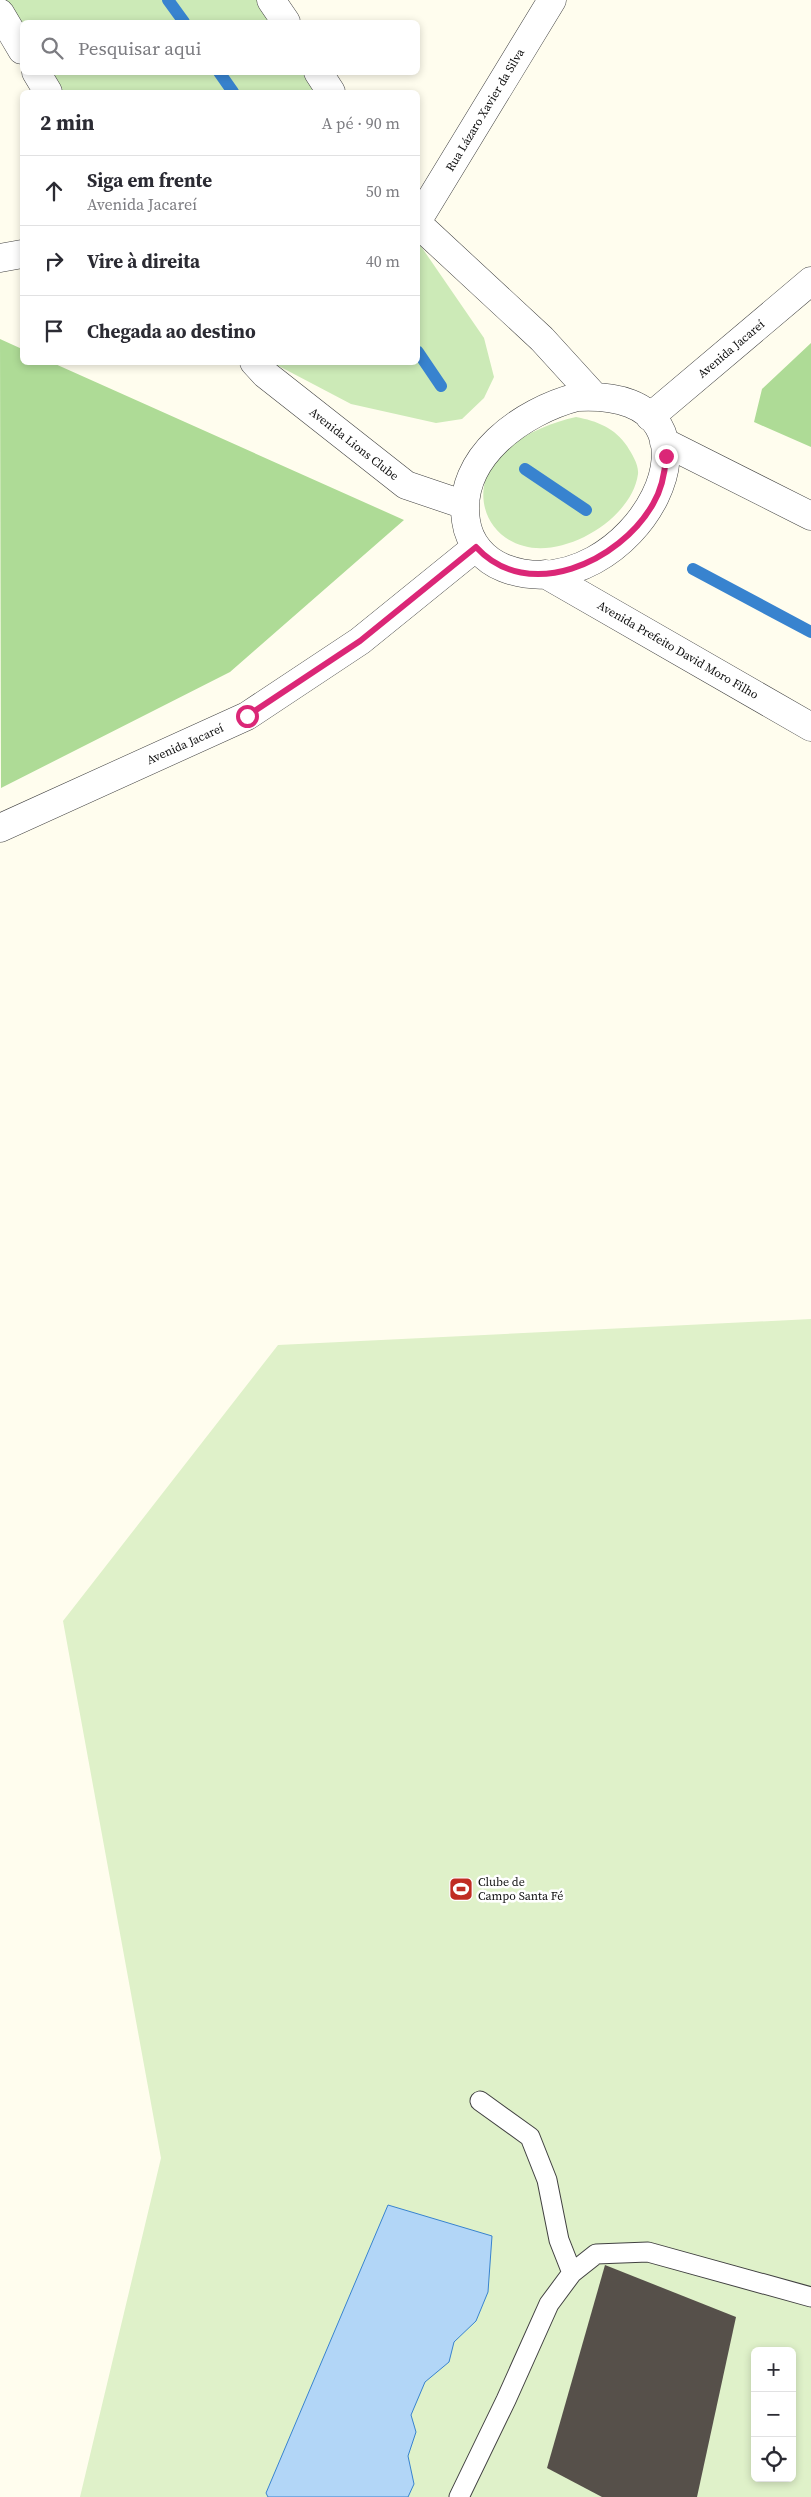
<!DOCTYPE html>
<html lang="pt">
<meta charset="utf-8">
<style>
body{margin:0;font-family:"Source Serif 4",serif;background:#f7f7f7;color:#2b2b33}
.controls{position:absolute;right:15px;bottom:15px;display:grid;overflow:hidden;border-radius:8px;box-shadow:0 2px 8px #0003}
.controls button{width:45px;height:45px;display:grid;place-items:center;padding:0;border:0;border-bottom:1px solid #e1e1e2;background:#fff;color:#2b2b33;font:25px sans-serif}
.stop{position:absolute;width:15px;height:15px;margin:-11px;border:4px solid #db2777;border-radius:50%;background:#fff}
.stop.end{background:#db2777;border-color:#fff;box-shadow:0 1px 5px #0008}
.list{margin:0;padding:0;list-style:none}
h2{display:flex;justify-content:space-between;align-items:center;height:65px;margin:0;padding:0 20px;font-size:21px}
h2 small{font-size:16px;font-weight:400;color:#7c7c81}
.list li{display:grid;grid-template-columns:32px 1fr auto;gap:15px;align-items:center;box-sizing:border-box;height:70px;padding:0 20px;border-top:1px solid #e1e1e2}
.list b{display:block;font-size:19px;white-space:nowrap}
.list p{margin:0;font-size:16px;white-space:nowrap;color:#7c7c81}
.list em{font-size:16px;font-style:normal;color:#7c7c81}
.icon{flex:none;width:28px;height:28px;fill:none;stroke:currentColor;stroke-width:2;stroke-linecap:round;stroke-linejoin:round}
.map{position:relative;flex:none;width:811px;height:2497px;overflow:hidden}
.search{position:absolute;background:#fff;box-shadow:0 2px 8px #0003;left:20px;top:20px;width:400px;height:55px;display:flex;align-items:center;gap:12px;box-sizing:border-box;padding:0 18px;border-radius:8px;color:#7c7c81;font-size:19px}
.panel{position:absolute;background:#fff;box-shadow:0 2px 8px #0003;left:20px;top:90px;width:400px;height:275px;border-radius:8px}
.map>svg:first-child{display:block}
.green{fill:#cceab7}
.forest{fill:#aedb96}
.pitch{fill:#dff1c9;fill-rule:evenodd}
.water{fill:#b2d6f7;stroke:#3883cf}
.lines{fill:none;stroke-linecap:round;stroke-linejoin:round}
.stream{stroke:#3883cf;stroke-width:12}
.building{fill:#56504a}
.lane-casing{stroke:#414141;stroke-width:21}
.street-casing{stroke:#414141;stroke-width:29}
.lane{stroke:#fff;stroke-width:19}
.street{stroke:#fff;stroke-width:28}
.route{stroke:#db2777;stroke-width:6}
.labels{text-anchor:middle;stroke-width:5;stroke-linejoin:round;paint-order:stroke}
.street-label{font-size:12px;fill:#0e0e0e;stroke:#fff}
.poi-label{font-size:12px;fill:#0e0e0e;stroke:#fff;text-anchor:start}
</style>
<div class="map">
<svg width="811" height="2497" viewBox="0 0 811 2497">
<rect width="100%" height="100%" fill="#fffdee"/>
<!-- green -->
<path class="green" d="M1,0H259L273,22H22V35Z
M45,73H306L319,92H57Z
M418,242L484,338L494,377L484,398L462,419L436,423L351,404L273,363L418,362Z
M576,417C597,421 615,428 627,446C632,454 639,465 638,474C632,519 565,558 524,546C485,536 470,491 497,459C515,437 549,423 576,417Z"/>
<!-- forest -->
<path class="forest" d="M0,339L22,349V362L53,363L404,520L230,672L1,788Z
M811,343V447L754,422L762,389Z"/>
<!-- pitch -->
<path class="pitch" d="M811,1319V2497H80L161,2158L63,1621L278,1345ZM755,2351H792V2478H755Z"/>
<!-- water -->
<path class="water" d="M388,2205L492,2236L488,2292L476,2321L454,2342L449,2362L425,2382L411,2415L416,2432L408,2456L414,2484L408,2497H268L266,2493Z"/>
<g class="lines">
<!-- stream -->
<path class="stream" d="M168,0L184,22
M219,72L233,92
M418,352L441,386
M525,469L586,510
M693,569L811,632"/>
</g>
<!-- building -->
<path class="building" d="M605,2265L736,2317L697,2497H602L547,2468Z"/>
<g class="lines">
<!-- lane casing -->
<g class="lane-casing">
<path id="lane" d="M480,2101L530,2137L547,2180L559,2240L572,2273
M459,2497L506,2400L549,2304L572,2273L596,2254L648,2252L811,2297"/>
</g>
<!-- street casing -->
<g class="street-casing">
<path id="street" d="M271,0L286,22
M0,13L22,50
M36,72L48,92
M318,72L331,92
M418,220L552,0
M418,224L542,339L594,396
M0,258L22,254
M254,362L265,374L406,485L465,505
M577,397C755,387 631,616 504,568C484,560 469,543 466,521C456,457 523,411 577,397Z
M650,417L811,281
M664,442L811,516
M545,574L811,727
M0,828L247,716L360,641L476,547"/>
</g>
<!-- lane -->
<use href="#lane" class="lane"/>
<!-- street -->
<use href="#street" class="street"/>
</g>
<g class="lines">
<!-- route -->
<path class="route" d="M247,716L360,641L476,547C528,604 620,562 653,504C662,489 665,473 666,456"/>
</g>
<!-- icons -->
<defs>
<g id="stadium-square" transform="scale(1.25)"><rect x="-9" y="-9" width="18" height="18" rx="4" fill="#c02c23" stroke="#fff"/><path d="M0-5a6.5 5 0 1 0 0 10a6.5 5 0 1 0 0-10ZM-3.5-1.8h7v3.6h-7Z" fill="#fff"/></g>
</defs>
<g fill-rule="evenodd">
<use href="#stadium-square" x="461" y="1889"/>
</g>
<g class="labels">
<!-- street labels -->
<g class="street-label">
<text transform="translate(485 110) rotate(-59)" y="4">Rua Lázaro Xavier da Silva</text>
<text transform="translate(731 349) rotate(-40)" y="4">Avenida Jacareí</text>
<text transform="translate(354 444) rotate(38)" y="4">Avenida Lions Clube</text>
<text transform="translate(678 650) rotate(30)" y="4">Avenida Prefeito David Moro Filho</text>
<text transform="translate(185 744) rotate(-24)" y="4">Avenida Jacareí</text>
</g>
<!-- poi labels -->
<g class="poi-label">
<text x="478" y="1886">Clube de<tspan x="478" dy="14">Campo Santa Fé</tspan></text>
</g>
</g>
</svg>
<div class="controls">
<button>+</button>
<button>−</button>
<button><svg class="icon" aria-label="locate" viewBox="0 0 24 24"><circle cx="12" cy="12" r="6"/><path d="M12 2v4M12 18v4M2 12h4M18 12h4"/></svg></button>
</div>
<div class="stop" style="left:247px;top:716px"></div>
<div class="stop end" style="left:666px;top:456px"></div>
<div class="search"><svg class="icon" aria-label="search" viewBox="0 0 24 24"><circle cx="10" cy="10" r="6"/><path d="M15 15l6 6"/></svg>Pesquisar aqui</div>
<section class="panel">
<h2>2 min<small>A pé · 90 m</small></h2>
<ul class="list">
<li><svg class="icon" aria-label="ahead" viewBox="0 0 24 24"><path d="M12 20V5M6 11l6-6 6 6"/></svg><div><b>Siga em frente</b><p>Avenida Jacareí</p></div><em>50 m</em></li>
<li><svg class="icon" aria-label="right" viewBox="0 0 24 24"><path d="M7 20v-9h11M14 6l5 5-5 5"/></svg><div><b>Vire à direita</b></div><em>40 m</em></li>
<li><svg class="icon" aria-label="arrive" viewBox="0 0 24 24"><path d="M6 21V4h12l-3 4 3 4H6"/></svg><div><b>Chegada ao destino</b></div></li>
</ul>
</section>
</div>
